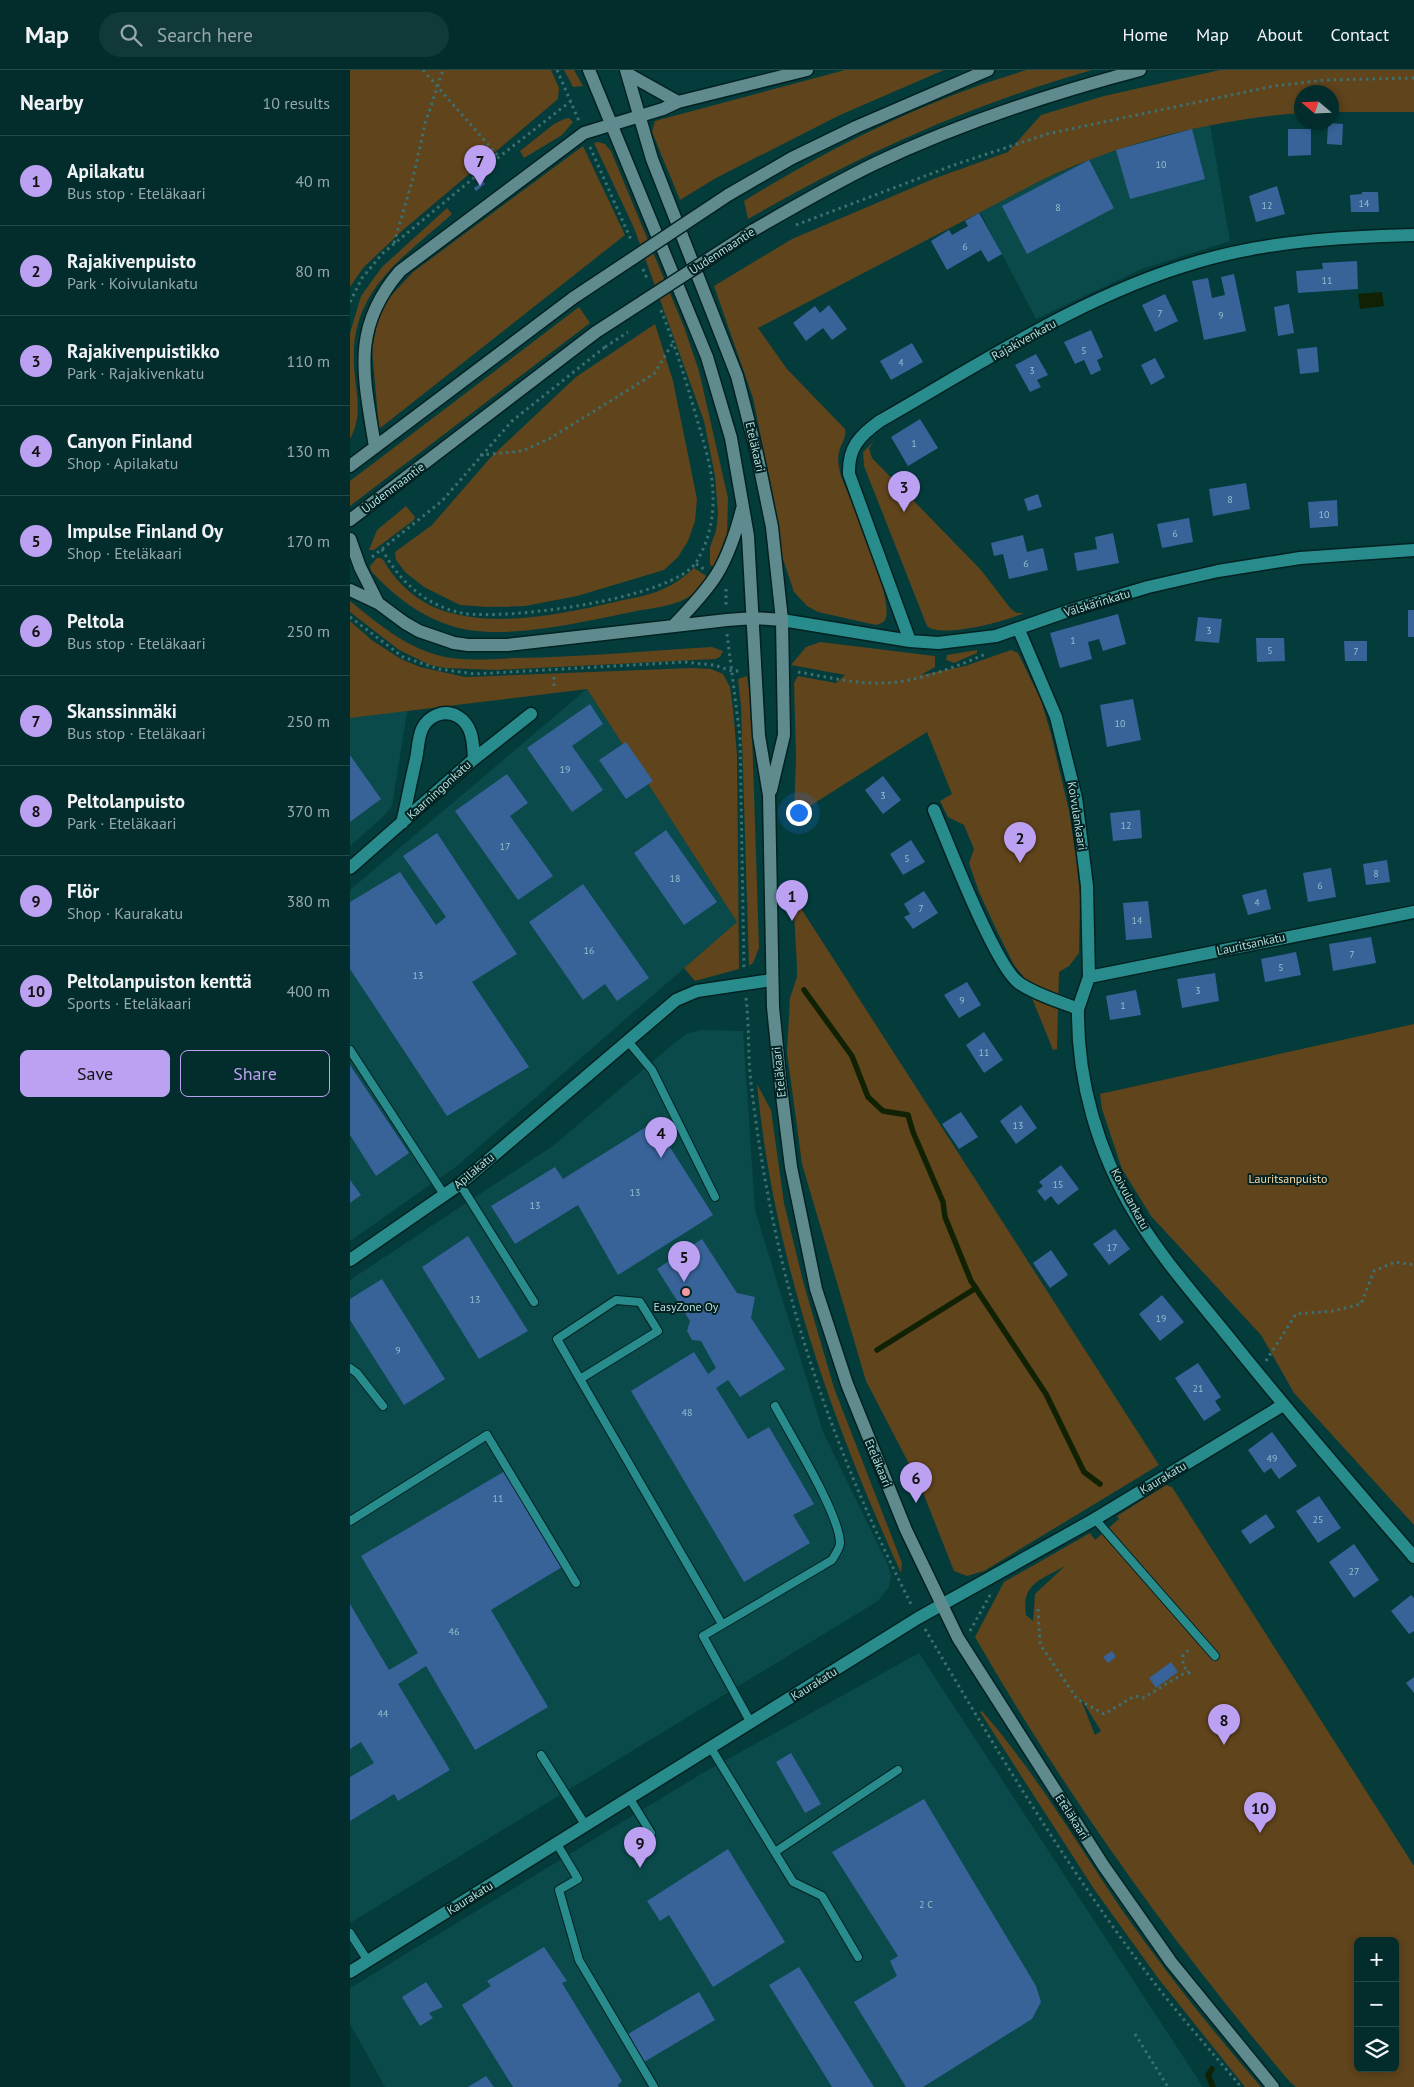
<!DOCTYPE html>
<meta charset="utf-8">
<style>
body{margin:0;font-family:"PT Sans",sans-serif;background:#113939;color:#f1f3f6}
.controls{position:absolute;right:15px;bottom:15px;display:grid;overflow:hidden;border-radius:8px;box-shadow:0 2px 8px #0003}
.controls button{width:45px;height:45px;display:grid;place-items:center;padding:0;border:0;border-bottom:1px solid #244949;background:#032d2d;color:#f1f3f6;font:25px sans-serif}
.compass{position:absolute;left:944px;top:15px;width:45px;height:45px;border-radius:50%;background:#032d2d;box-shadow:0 2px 8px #0003;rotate:289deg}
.you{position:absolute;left:448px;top:742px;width:18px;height:18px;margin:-12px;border:4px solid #fff;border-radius:50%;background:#1a73e8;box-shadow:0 0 0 8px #1a73e833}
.badge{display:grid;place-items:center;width:32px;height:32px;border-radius:50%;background:#bca0f2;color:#111;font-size:16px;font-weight:700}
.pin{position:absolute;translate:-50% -41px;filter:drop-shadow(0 1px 2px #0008)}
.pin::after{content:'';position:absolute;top:26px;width:18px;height:15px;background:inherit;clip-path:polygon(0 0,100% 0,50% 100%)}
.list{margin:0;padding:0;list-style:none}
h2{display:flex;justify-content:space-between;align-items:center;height:65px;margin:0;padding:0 20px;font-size:21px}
h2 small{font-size:16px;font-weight:400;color:#97a8aa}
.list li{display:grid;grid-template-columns:32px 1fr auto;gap:15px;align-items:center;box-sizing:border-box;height:90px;padding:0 20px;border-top:1px solid #244949}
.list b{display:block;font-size:19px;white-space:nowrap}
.list p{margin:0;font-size:16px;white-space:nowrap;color:#97a8aa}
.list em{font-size:16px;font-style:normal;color:#97a8aa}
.actions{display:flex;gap:10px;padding:15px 20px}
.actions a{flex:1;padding:11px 0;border:1px solid #bca0f2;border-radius:8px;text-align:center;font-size:18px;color:#bca0f2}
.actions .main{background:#bca0f2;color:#111}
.icon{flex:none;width:28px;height:28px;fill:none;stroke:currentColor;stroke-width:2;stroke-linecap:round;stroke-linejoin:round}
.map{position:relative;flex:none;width:1064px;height:2017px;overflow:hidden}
header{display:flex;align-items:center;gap:30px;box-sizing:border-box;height:70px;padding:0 25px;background:#032d2d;border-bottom:1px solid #244949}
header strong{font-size:24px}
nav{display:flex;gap:28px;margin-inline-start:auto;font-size:18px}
.search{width:350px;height:45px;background:#113939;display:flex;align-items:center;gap:12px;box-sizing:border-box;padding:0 18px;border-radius:28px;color:#97a8aa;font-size:19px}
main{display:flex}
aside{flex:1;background:#032d2d}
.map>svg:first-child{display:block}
.built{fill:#0a4a4a}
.green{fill:#5f441c;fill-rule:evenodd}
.water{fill:#102203}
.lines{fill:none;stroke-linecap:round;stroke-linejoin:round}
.stream{stroke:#102203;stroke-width:5.5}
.building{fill:#376398}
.lane-casing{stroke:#032120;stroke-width:10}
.street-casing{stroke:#032120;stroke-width:15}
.secondary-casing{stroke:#032120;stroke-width:15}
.path{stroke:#3d7070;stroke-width:3;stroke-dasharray:2.5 4;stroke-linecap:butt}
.lane{stroke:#298c8c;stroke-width:8}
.street{stroke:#298c8c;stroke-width:12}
.secondary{stroke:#5f8b8e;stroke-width:12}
.secondary-bridge-casing{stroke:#032120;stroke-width:15;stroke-linecap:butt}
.path-bridge{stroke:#3d7070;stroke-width:3;stroke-dasharray:2.5 4;stroke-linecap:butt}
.secondary-bridge{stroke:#5f8b8e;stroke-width:12}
.poi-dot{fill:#f49aa2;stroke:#032120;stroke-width:2}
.labels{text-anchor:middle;stroke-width:4;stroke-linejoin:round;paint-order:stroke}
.number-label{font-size:10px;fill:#94becb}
.street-label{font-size:12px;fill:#b3dddc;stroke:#032120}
.park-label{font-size:12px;fill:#fed8a6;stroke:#032120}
.poi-label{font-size:12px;fill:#b3dddc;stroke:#032120}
</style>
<header>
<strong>Map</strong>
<div class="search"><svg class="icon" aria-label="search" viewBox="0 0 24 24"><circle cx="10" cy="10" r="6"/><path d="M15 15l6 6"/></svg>Search here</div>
<nav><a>Home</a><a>Map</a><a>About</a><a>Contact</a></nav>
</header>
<main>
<aside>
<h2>Nearby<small>10 results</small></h2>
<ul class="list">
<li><span class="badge">1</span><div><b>Apilakatu</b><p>Bus stop · Eteläkaari</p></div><em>40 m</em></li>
<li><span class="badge">2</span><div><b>Rajakivenpuisto</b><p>Park · Koivulankatu</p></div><em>80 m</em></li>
<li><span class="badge">3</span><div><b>Rajakivenpuistikko</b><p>Park · Rajakivenkatu</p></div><em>110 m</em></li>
<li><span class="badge">4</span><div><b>Canyon Finland</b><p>Shop · Apilakatu</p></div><em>130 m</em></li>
<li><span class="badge">5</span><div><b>Impulse Finland Oy</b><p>Shop · Eteläkaari</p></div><em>170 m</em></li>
<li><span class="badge">6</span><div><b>Peltola</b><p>Bus stop · Eteläkaari</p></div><em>250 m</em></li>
<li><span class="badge">7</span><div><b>Skanssinmäki</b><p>Bus stop · Eteläkaari</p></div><em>250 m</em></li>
<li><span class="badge">8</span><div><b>Peltolanpuisto</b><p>Park · Eteläkaari</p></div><em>370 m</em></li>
<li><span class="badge">9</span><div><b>Flör</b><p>Shop · Kaurakatu</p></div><em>380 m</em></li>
<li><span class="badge">10</span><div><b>Peltolanpuiston kenttä</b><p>Sports · Eteläkaari</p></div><em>400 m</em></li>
</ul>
<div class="actions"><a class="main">Save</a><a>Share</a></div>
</aside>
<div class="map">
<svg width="1064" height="2017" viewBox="0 0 1064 2017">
<rect width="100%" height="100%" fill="#043c3c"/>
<!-- built -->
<path class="built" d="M860,55L880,171L792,199L686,249L630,142L690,111L748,86L803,69Z
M237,619L387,852L107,1096L0,1171V820Z
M58,636L42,736L34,746L0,776V644Z
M351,960L393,961L405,1140L473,1362L538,1495L541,1506L539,1517L528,1531L0,1853V1210L204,1075L328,970L338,963Z
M569,1583L853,2017H35L0,1954V1918L351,1704Z"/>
<!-- green -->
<path class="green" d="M0,0H201L209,18L208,29L53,160L13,198L0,217Z
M214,0H224L233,16L223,17Z
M495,0H594L490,45L366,108L330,130L302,62L305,51Z
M677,0H742C617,36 511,84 398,149L394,131C483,76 577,29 677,0Z
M870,0H1064V42H982V22H952L951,43C861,50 772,72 690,111L408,258L437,299L495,359C497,368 491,373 489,382C487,390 489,398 491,406C500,430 546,530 535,550C533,553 529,554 526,555L468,542L457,536L444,522L431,483L425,436L403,328L364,216L442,169L583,109L658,82L691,45L754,26Z
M214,49L219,48L223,52L212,65L174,88L170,81L204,54Z
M248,72L255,74L261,81L334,257L349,301L378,428L377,464L364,497L360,495V477L366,461L368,444L365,406L354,351L284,158L244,73Z
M233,76L275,165L29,359L22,278L27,253L37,230L63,202Z
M97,138L102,144C52,189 0,220 4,294C5,321 14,344 0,369V263L11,226L32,197Z
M229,237L240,253L0,436V411Z
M305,254L323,311L347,429L345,451L338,471L328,487L314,500L227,526L175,536L137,537L110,535L74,517L55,502L46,490L45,482L82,455L141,387L226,307Z
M525,370L519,378L522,388L631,500L661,539L667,543H674C657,551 591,569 577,556L514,396L513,382Z
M56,436L65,447L64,450L24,480H19L27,460Z
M27,488H31L34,491C47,514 69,533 94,541C149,558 211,544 265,532C281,528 298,526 313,519C325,514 334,507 344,498L358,507C352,515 346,523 337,528C322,537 299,538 282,542C232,552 154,571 105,557C71,547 45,527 21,501L20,496Z
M0,531C27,553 53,575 87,585C111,592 139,589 163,588C230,587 295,581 362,577L373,581L370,587L365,589L146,600L95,598L80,595L49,580L0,542Z
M0,551L23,571L51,589L70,597L115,607L342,598L361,599L373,604L380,617L383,639L387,685L389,899L345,911L334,898L387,852L237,619L0,648Z
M470,572L585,586V597L571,605L615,596L661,580L668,583L691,630L701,664L719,741L726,787L730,826L729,883L719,896L709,902L707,979L703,980L673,906L664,895L647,861L629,822L619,793L624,779L614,755L598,747L590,731L602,724L577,662L444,746L446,687L444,613L448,606L486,613L495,605L441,595L456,577Z
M627,580V583L604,593L596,590L597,585Z
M397,606L401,632L409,878L403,893L399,896L391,637L388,609Z
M443,826L809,1395L634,1501L617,1506L604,1501L570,1415L516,1311L452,1094L437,982L440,928L447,907V897Z
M1064,954V1455L944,1323L911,1265L801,1146L772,1099L752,1039L750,1024Z
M407,1014L421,1040L434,1133L453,1211L484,1318L552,1493L551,1503C480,1348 423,1184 407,1014Z
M816,1415L822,1417L1064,1796V2017H946L940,2012C822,1873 716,1725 625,1567L654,1512L740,1463L745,1470L769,1449L767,1446ZM715,1496L685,1524L683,1551L676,1545C671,1513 691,1510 715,1496ZM730,1627L751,1661L745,1665ZM1008,1871H1045V1998H1008Z
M632,1641C685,1702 727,1773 772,1840C815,1902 862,1960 911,2017H895L808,1908L744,1819L630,1642Z"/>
<!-- water -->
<path class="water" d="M1032,222L1034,236L1010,239L1008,224Z"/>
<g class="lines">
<!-- stream -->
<path class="stream" d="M454,920L502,986L518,1027L533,1041L558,1045L563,1062L593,1132L595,1147L621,1211L696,1324L734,1402L750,1414
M527,1280L626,1218
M862,1999L858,2005L863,2017"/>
</g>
<!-- building -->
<path class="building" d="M978,53L993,54L992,75L977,74Z
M842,59L855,109L780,129L766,80Z
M938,59H961V85L938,86Z
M739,90L764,138L677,184L652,136Z
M133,111L135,114L126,121L124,118Z
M927,116L935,144L906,152L899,126Z
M1012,122H1028L1029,142H1001L1000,125L1012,124Z
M629,143L652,184L638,192L631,180L597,200L581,171L599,160L602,165L618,156L615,151Z
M1007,191L1008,219L948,223L946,201L973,199L972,193Z
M884,204L896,261L854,270L842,211L858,208L862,228L875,225L871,207Z
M815,224L828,251L805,262L792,235Z
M939,234L944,263L928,266L924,237Z
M479,235L497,259L482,270L473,258L456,271L443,253L465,236L470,243Z
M741,260L753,287L747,290L751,300L741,305L734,290L725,294L714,272Z
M562,273L573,292L541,310L530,291Z
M967,277L969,302L950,304L947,279Z
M686,284L698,305L687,310L691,317L680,322L665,295Z
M805,288L815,307L801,315L791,295Z
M570,349L588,378L558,396L541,367Z
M896,413L900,439L863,446L859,419Z
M688,424L692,437L678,441L674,429Z
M987,430L988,456L960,458L958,432Z
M839,448L843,472L812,478L807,454Z
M763,463L769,493L727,501L724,483L747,479L745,467Z
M673,465L677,482L693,478L698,500L659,509L653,484L644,486L641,473Z
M1058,540H1064V567H1058Z
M768,544L776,574L753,581L749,569L738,572L742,589L710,598L700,563Z
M848,547L872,549L869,573L845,571Z
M906,568H934L935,591L907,592Z
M994,571H1017V591H995Z
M783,629L791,670L757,677L750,635Z
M240,634L253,654L222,676L253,720L222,742L177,678Z
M276,672L303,711L276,729L249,690Z
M0,685L31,729L0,752Z
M157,704L178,733L160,746L203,806L168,830L105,741Z
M533,706L551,730L533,744L515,720Z
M790,740L792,768L763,771L760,743Z
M316,760L367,832L334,855L284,783Z
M87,763L167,884L122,912L179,997L97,1046L0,899V832L50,802L86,855L96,847L53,786Z
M561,770L575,792L553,805L540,784Z
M1037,790L1040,812L1016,815L1013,794Z
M981,798L986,827L958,832L953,803Z
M233,814L299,908L267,931L255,914L233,930L179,852Z
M916,819L921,839L898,845L892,825Z
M574,821L588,843L563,859L554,847L560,844L554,834Z
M798,831L802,868L776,870L773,833Z
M1021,867L1026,893L983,901L979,874Z
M946,882L951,905L915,912L911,889Z
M865,903L869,931L832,938L827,909Z
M617,912L631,935L609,948L594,925Z
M786,920L791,945L760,950L756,926Z
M634,962L653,990L634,1003L616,975Z
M0,995L59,1083L26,1106L0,1065Z
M671,1035L687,1058L666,1074L650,1051Z
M611,1042L628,1067L609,1079L592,1054Z
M304,1052L363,1145L268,1205L228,1135L165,1174L141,1136L205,1097L213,1109Z
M711,1095L729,1119L708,1135L701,1126L695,1131L687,1121L693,1116L689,1112Z
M0,1110L11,1125L0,1133Z
M765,1159L780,1179L759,1195L743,1174Z
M118,1166L178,1261L129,1289L72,1197Z
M352,1169L387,1223L405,1227L401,1248L435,1299L390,1327L378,1310L366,1318L398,1369L419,1357L464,1434L443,1445L460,1473L394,1512L281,1321L344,1282L358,1304L366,1298L351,1271L342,1270L337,1261L340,1251L307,1199Z
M701,1180L718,1205L700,1218L683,1193Z
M32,1209L95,1309L54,1335L0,1250V1229Z
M812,1225L834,1252L810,1271L789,1244Z
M848,1293L871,1327L865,1331L871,1340L854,1351L825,1308Z
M922,1362L947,1396L929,1409L921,1398L914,1403L898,1380Z
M155,1401L212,1497L141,1540L198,1637L125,1680L76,1596L48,1614L100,1700L48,1731L44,1724L0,1751V1707L24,1693L11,1672L0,1679V1534L39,1600L68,1583L11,1486Z
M969,1426L991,1458L968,1473L946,1441Z
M916,1444L925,1457L900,1474L891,1461Z
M1004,1474L1029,1510L1004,1528L979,1492Z
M1061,1525L1064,1528V1561L1059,1564L1041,1541Z
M762,1581L766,1587L758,1593L753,1587Z
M821,1592L828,1602L806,1618L799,1608Z
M1064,1607V1623L1056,1613Z
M441,1683L471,1734L455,1743L426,1692Z
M574,1729L686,1916L691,1932L682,1949L573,2017H556L504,1932L547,1906L540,1891L548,1886L482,1782Z
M378,1779L435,1872L363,1917L319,1845L310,1851L297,1831Z
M194,1877L217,1911L212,1913L272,2011L268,2015L269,2017H163L112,1935L141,1916L137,1911Z
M449,1897L524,2017H482L419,1915Z
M76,1912L93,1937L79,1943L83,1948L70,1956L52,1927Z
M349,1922L365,1950L294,1992L278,1964Z
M136,2006L144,2017H118Z"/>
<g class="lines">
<!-- lane casing -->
<g class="lane-casing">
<path id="lane" d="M277,970L302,1000L365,1127
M0,980L95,1126
M110,1114L184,1232
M0,1298L7,1303L33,1336
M230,1309L207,1269L266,1230L290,1232L308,1261L230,1309L372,1554
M745,1449L865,1586
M0,1451L137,1365L226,1513
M401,1653L353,1566L482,1490C485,1485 490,1478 490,1473C490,1445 440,1364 425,1336
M361,1678L443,1812L472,1826L508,1887
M191,1685L236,1756
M280,1729L301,1763
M207,1774L228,1809L209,1820L229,1890L304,2017
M425,1782L548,1700
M0,1863L18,1891"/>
</g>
<!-- street casing -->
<g class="street-casing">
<path id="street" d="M432,550L560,571L588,573L646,566L721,540L798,517L868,501L950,488L1064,480
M669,560L706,647L726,728L737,816L739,907L728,939
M560,571L499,404C498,378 509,366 530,351C632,293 733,225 847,192C917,171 991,167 1064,165
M584,740C598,773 645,896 669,913C686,925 709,931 728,939C727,1011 748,1082 785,1144C812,1189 848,1229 881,1270C940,1344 1002,1415 1064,1487
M52,753C57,732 61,710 66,689C68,680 68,668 72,659C78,646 94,639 107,646C123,655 123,672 124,689
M0,798L124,689L181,644
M739,907L1064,842
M0,1190L110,1114L326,930L347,921L422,910
M0,1902L568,1548L745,1449L933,1335"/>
</g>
<!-- secondary casing -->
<g class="secondary-casing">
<path id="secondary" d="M239,0L357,287L381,368L398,466L409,666L419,725L423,937L431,1017L441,1097L466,1219L497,1314L556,1460L608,1568L753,1795L821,1892L923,2017
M276,0L302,89L387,306L407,384L422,457L432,550L434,665L421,720
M278,4L328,32
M378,125L442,88L506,57L638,0
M402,161C442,138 481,115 522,95C608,54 699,24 790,0
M25,377C14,306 0,259 50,201L234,63L313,39L328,32L457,0
M0,396L223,228
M0,450L246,262
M0,469L10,497L28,533
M0,520L28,533L55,553L69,561L104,573L118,575H157L377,550L404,548L432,550
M323,556C364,514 377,497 392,439"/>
</g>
<!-- path -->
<path class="path" d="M73,0L149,87
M207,0L229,51
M240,77L282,172
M446,155L604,95L697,64L924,16L975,10L1064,8
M44,173L63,108L75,54L93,0
M293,199L298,211
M0,232L12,208L33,183L149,87L221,31
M130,385L172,381L199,369L304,304L324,271
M32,479C48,510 76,536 112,543C153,551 325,529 347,491C358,472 364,449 363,426C363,400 354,374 347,349C336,311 325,274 310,238
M22,487L92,431L162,351L255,277
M346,494L354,499
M376,519V535
M0,547L53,587L89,599L125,604L334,592L364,595L382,601H392
M377,564L390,667L394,899
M448,602C472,606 497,612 521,613C561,615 600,599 636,584
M204,607V620
M396,928C399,953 398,978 400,1003C406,1061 416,1121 429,1178C456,1299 505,1424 561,1534
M916,1291L946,1244L983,1241L1011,1234L1024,1201L1045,1192L1064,1195
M688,1539L690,1574L727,1629L754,1644L785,1626L793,1628L838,1601
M575,1559C647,1681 720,1803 806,1915C833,1950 863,1983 891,2017
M620,1561L640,1525
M840,1604L833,1595V1585L841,1578
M785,1964L818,2017"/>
<!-- lane -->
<use href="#lane" class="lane"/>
<!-- street -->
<use href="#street" class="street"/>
<!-- secondary -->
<use href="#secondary" class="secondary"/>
<!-- secondary-bridge casing -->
<g class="secondary-bridge-casing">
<path id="secondary-bridge" d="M223,228L378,125
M246,262L402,161"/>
</g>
<!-- path-bridge -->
<path class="path-bridge" d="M255,277L278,262"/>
<!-- secondary-bridge -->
<use href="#secondary-bridge" class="secondary-bridge"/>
</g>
<!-- markers -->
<circle class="poi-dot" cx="336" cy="1222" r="5"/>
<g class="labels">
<!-- number labels -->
<g class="number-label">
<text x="811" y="98">10</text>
<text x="1014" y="137">14</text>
<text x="917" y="139">12</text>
<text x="708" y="141">8</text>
<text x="615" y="180">6</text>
<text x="977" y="214">11</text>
<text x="810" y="247">7</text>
<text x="871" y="249">9</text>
<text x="734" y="284">5</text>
<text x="551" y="296">4</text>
<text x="682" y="304">3</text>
<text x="564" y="377">1</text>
<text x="880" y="433">8</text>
<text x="974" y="448">10</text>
<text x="825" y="467">6</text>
<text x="676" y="497">6</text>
<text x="859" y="564">3</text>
<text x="723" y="574">1</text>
<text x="920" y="584">5</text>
<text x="1006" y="585">7</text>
<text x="770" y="657">10</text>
<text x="215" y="703">19</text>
<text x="533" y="729">3</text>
<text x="776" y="759">12</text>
<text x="155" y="780">17</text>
<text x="557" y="792">5</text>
<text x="1026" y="807">8</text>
<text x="325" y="812">18</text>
<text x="970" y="819">6</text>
<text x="907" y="836">4</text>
<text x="571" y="842">7</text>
<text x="787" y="854">14</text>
<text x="239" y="884">16</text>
<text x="1002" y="888">7</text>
<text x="931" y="901">5</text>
<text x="68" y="909">13</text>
<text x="848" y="924">3</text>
<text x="612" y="934">9</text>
<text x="773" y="939">1</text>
<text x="634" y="986">11</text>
<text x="668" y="1059">13</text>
<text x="708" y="1118">15</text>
<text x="285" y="1126">13</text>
<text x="185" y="1139">13</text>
<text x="762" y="1181">17</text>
<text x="125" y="1233">13</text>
<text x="811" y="1252">19</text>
<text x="48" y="1284">9</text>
<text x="848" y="1322">21</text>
<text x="337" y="1346">48</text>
<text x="922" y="1392">49</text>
<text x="148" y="1432">11</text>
<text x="968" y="1453">25</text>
<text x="1004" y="1505">27</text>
<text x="104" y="1565">46</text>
<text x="33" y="1647">44</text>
<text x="576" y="1838">2 C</text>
</g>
<!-- street labels -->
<g class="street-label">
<text transform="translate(372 181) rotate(-33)" y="4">Uudenmaantie</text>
<text transform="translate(674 270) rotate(-29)" y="4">Rajakivenkatu</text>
<text transform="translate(405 377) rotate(77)" y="4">Eteläkaari</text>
<text transform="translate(43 418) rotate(-37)" y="4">Uudenmaantie</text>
<text transform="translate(747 533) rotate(-17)" y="4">Välskärinkatu</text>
<text transform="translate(89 720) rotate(-42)" y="4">Kaarningonkatu</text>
<text transform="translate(727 746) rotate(81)" y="4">Koivulankaari</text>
<text transform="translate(901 874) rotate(-12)" y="4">Lauritsankatu</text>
<text transform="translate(429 1002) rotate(-96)" y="4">Eteläkaari</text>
<text transform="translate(124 1101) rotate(-40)" y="4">Apilakatu</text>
<text transform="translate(780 1129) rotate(62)" y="4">Koivulankatu</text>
<text transform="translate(528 1393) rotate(67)" y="4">Eteläkaari</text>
<text transform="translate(813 1408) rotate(-31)" y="4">Kaurakatu</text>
<text transform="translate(464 1614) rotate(-32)" y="4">Kaurakatu</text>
<text transform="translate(722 1747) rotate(57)" y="4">Eteläkaari</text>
<text transform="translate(120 1828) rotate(-32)" y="4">Kaurakatu</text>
</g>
<!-- park labels -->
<g class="park-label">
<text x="938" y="1113">Lauritsanpuisto</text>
</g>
<!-- poi labels -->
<g class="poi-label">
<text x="336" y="1241">EasyZone Oy</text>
</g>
</g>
</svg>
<div class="controls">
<button>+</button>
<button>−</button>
<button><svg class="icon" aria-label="layers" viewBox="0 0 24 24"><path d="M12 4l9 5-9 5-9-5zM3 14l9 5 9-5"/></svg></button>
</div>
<svg class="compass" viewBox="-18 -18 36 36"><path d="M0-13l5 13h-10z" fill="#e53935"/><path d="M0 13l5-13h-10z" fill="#97a8aa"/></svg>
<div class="you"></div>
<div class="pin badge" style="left:442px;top:851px">1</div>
<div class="pin badge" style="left:670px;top:793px">2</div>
<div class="pin badge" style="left:554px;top:442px">3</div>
<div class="pin badge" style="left:311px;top:1088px">4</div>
<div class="pin badge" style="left:334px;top:1212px">5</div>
<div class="pin badge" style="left:566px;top:1433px">6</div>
<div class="pin badge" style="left:130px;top:116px">7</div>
<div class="pin badge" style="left:874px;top:1675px">8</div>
<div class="pin badge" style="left:290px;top:1798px">9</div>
<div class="pin badge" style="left:910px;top:1763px">10</div>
</div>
</main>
